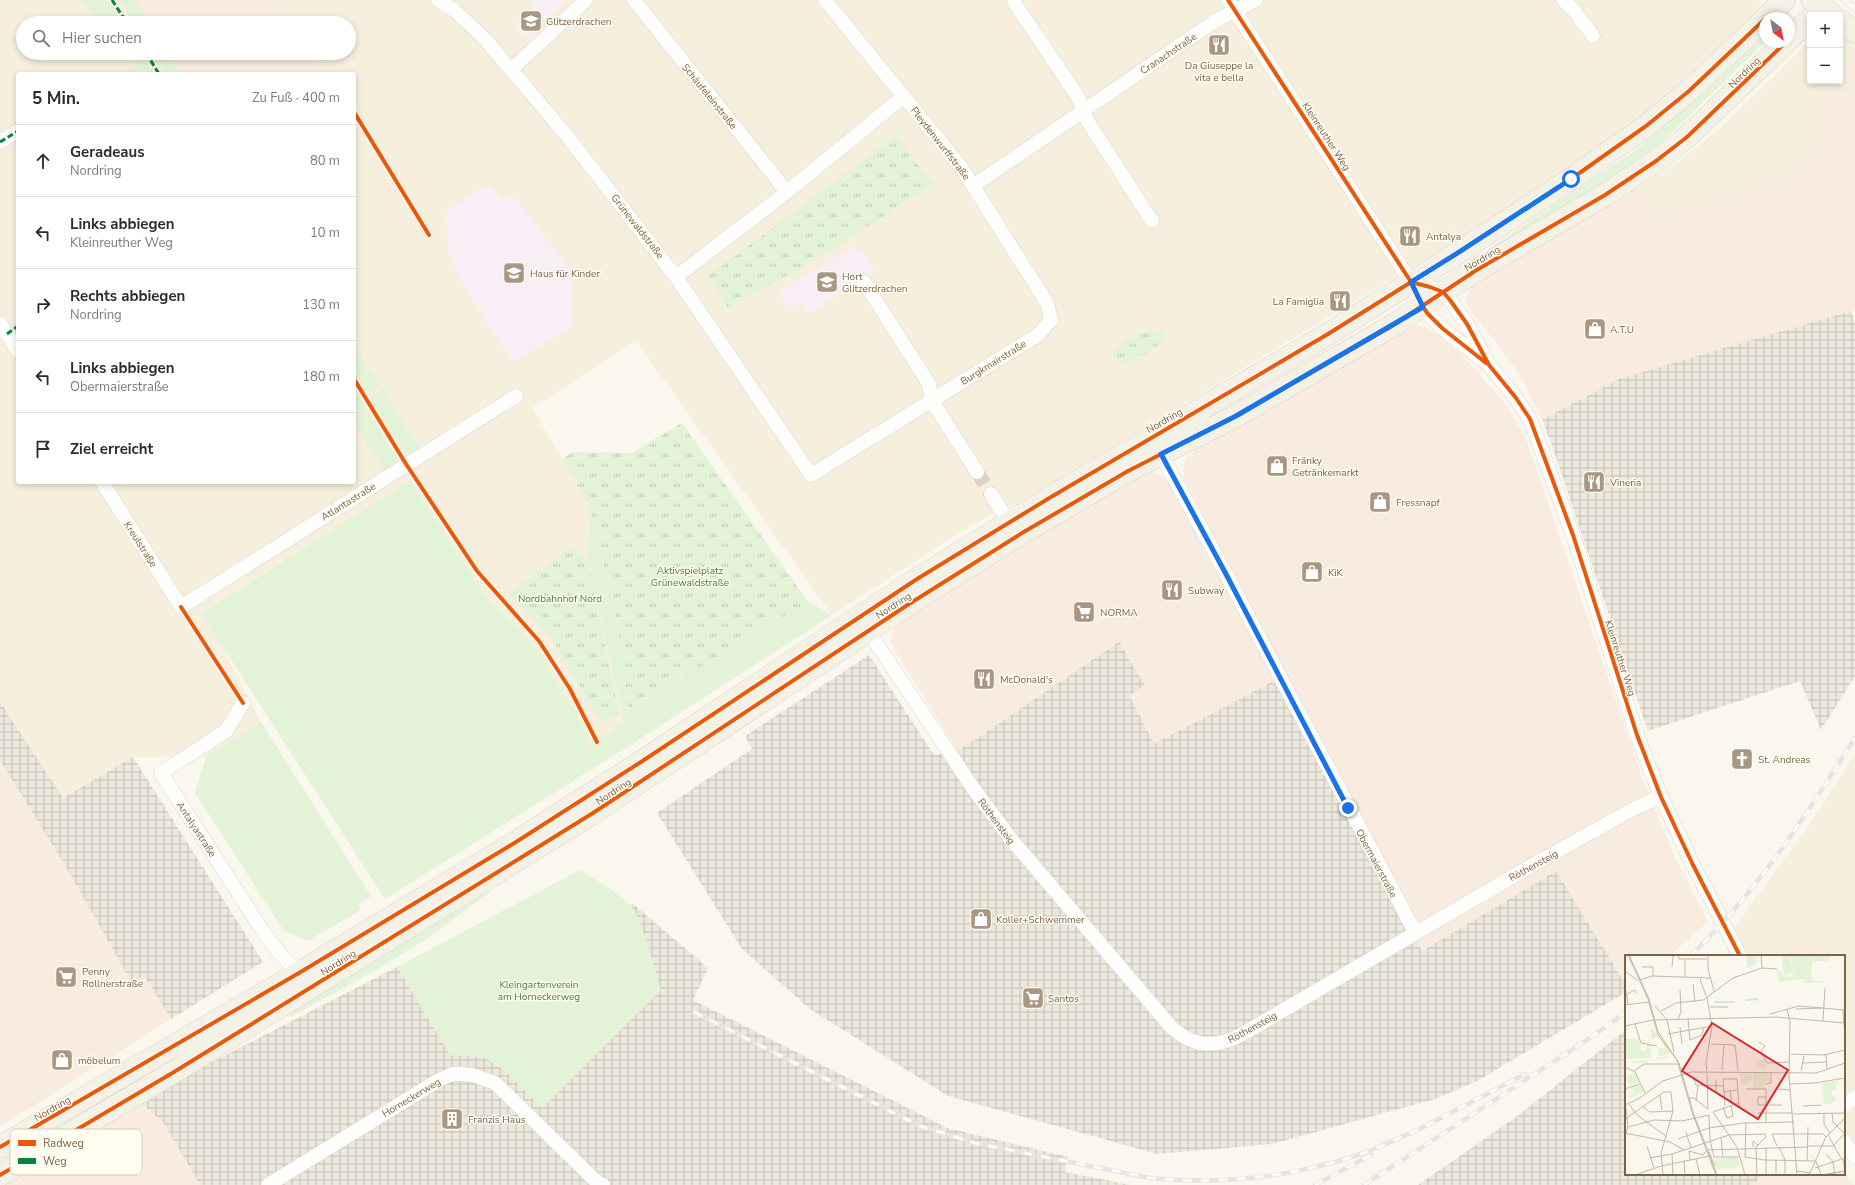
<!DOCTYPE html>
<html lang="de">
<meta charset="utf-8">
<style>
body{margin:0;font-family:"Nunito Sans",sans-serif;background:#f7f7f7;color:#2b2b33}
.controls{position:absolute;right:12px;top:12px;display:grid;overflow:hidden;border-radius:4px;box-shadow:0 2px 6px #0003}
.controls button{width:36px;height:36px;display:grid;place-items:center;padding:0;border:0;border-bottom:1px solid #e1e1e2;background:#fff;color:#2b2b33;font:20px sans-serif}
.compass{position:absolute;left:1759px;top:12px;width:36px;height:36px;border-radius:50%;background:#fff;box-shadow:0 2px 6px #0003;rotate:148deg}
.stop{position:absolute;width:12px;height:12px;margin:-9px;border:3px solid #1a73e8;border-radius:50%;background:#fff}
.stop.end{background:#1a73e8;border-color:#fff;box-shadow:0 1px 4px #0008}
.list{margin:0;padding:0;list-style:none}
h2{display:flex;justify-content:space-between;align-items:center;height:52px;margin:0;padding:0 16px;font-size:17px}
h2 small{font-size:13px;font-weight:400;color:#7c7c81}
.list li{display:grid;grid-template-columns:26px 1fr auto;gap:12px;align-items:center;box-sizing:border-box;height:72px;padding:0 16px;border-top:1px solid #e1e1e2}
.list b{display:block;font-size:15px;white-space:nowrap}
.list p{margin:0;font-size:13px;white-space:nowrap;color:#7c7c81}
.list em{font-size:13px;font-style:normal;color:#7c7c81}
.icon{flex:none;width:22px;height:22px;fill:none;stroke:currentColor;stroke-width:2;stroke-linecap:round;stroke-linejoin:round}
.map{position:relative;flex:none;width:1855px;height:1185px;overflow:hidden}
.search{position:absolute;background:#fff;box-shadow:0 2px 6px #0003;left:16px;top:16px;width:340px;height:44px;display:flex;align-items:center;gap:10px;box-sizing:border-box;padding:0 14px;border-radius:22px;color:#7c7c81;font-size:15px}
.panel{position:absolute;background:#fff;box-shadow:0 2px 6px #0003;left:16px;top:72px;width:340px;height:412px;border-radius:4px}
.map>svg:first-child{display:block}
.residential{fill:#f6efde}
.commercial{fill:#f8ebdf}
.industrial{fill:url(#industrial-grid)}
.education{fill:#f8eef5}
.green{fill:#e3f3d8}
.park{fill:url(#park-tufts)}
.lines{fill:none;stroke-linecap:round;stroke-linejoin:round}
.street-tunnel{stroke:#dbd2c5;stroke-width:14;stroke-dasharray:14 7;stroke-linecap:butt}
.street-casing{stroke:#dad4cc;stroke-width:15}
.primary-casing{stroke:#dcd3ca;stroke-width:23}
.street{stroke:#fefefc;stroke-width:14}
.primary{stroke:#f4f1e6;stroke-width:22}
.tram{stroke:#e6e3e6;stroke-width:1}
.rail-casing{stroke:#e6e3e6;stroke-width:4.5}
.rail{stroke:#fffcf2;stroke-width:3;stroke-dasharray:9;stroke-linecap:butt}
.quiet{stroke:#00873e;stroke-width:3;stroke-dasharray:6 3;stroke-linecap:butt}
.cycleway-casing{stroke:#fffcf2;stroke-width:6}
.cycleway{stroke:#e8590c;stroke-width:4}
.route{stroke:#1a73e8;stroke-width:5}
.labels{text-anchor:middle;stroke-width:3;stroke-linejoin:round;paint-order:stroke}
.poi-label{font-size:10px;fill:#7d6349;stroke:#fffcf2;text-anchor:start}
.street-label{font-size:10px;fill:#7d6349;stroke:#fffcf2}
.park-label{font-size:10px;fill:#477e3d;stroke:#fffcf2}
.inset-river{fill:none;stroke:#cee6ec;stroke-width:2}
.inset-road{fill:none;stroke:#c4b8a7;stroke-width:1}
.view{fill:#d62828;fill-opacity:0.15;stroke:#d62828;stroke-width:2}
.inset-edge{fill:none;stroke:#7d6349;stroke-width:2}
.key{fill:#fffcf2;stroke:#d8cebf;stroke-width:1}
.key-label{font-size:11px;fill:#7d6349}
</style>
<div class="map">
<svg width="1855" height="1185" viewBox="0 0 1855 1185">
<defs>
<pattern id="industrial-grid" width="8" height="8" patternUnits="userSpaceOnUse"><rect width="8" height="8" fill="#ede8de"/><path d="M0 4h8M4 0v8" fill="none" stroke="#c5c0b6"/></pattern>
<pattern id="park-tufts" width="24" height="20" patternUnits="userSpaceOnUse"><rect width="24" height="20" fill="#e3f3d8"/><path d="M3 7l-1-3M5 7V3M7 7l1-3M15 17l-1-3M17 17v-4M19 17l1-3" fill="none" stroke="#bdc8b1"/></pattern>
</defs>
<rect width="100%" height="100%" fill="#faf7ee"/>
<!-- residential -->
<path class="residential" d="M0,0H137L151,23H23V53H170L183,74H18V482H354V74H323L309,53H349V23H289L274,0H1762L1757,13L1713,58L1614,139L1427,258L1031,496L968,527L832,615L636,341L532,408L590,506L587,558L624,723L590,746L582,724L534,644L487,598L410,481L201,612L214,631L261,722L206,757H133L63,798L0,702Z
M1840,36L1848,39L1855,44V56L1840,80Z
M1810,41V81H1839L1824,105L1822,143L1790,178L1656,217L1646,182L1680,160L1721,128Z
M1855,753V1163L1844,1148V956H1730L1724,942L1814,818Z"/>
<!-- commercial -->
<path class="commercial" d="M137,0H274L289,23H151Z
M170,53H309L323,74H183Z
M1855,56V310L1619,379L1542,420L1525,384L1513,365L1468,307L1466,299L1471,286L1543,242L1646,182L1656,217L1790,178L1822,143L1824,105Z
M1415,326H1422L1431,330L1462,355L1507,406L1526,439L1640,771L1671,849L1708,922L1669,956H1626V985L1556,871L1422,951L1274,681L1154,744L1129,695L1145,686L1119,642L958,751L894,649L891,641L895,626L903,620L985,567L1145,472L1157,473L1167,480L1220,579L1234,574L1185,481L1183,471L1186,459L1197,449L1409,327Z
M0,760L66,867L132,982L144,975L171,1019L0,1127Z
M138,1100L163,1122L200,1185H7L11,1179Z
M1844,1171L1854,1185H1750L1767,1174H1844Z"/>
<!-- industrial -->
<path class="industrial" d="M1851,311L1855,324V676L1821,730L1800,681L1648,731L1553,448L1542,420L1619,379Z
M1119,642L1145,686L1129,695L1154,744L1274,681L1422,951L1556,871L1626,985V992L1479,1080L1435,1099L1272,1144L1157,1154L948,1096L810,1009L742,949L657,813L752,749L745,736L869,655L934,755L958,751Z
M0,702L63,798L133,757L263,962L171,1019L144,975L132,983L66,867L0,760Z
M632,903L708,968L693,1000L947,1128L1068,1157L1065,1172L1131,1185H200L163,1122L138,1100L397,967L450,1055L484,1057L504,1070L542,1108L639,919L630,905Z
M1626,1030V1174H1767L1750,1185H1418L1516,1117Z"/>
<!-- education -->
<path class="education" d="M531,0H566L527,37L515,25L536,5Z
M487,184L504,201L512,195L572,271L571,328L512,362L457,275L449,253L445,213Z
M855,246L860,253L863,252L875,271L809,313L801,301L789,308L779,292Z"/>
<!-- green -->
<path class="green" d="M83,0H108L122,23H97Z
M120,0H137L148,18L141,23H134Z
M1765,26V42L1678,127L1635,164L1487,256L1484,252L1633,152L1654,135Z
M153,53H169L182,74H166Z
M145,60L154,74H129L127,71Z
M354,346L380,386L369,393L354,371Z
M354,389L400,463L385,472L354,422Z
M383,390L420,449L408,457L370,398Z
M410,481L487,598L534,644L582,724L590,746L624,723L587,558L590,506L617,620L629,710L808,602L832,615L632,744L385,899L201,613Z
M261,722L371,896L358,905L361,910L308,941L284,931L195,793L206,757Z
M580,870C596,881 617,890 630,905C644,921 654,968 661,990L542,1108L504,1070L484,1057L450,1055L397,967Z
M492,884L490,892L428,938L378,969L291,1017L287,1011Z"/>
<!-- park -->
<path class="park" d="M896,136L933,184L812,262L728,308L708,276Z
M1162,331L1164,340L1150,352L1120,365L1112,355L1126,339L1146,332Z
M682,423L808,602L629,710L617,620L590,506L562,459L573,452L631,453Z
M570,549L587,558L619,713L601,722L549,635L508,594Z"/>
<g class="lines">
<!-- street-tunnel -->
<path class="street-tunnel" d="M977,472L991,494"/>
<!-- street casing -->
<g class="street-casing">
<path id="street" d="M438,0L454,10L484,38L568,137L676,277L811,475L1038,335L1051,320L1047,303L961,167L825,0
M634,0L787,192
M1228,0L1411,282L1423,307L1428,314L1442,328L1485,362
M1563,0L1573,9L1593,36
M1014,2L1078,97L1088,122L1152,221
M512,69L586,0
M0,142L18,131
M973,186L1215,21L1256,0
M676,277L787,192L904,96
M864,282L929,384L932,401L977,472
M1411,282L1430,287L1443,292L1450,300L1467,324L1489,365L1516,398L1530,419L1573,535L1637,735L1661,797L1693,865L1740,956
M0,323L18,351
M1161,454L1227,576L1415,932
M102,482L181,607L516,396
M991,494L1009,522
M868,631L973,788L1010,838L1172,1028C1194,1047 1213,1048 1239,1036L1536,863L1635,808L1661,797
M243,703L226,731L161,773L262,930L280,954L299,973
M1844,1105L1855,1097
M1844,1141L1855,1157
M268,1185L439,1080L452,1074H461L473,1075L495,1083L597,1182L603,1185"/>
</g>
<!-- primary casing -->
<g class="primary-casing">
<path id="primary" d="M1812,0L1832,15
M1766,18L1784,0
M1840,21L1855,32
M1789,39L1810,19
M0,1147L299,973L516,842L644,760L917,579L1051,497L1328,334L1456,254L1571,179L1646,126L1689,91L1765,19
M0,1175L174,1072L593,813L909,604L1022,533L1128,471L1236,416L1392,326L1475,271L1605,195L1656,161L1687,137L1786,42"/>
</g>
<!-- street -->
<use href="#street" class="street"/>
<!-- primary -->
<use href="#primary" class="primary"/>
<!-- tram -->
<path class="tram" d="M1840,0L1855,13
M1850,0L1855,4"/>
<!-- rail casing -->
<g class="rail-casing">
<path id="rail" d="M1690,956C1757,893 1806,815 1855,738
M694,1012L920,1126L975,1143L1150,1178C1221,1185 1293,1177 1361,1154C1379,1148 1397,1139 1414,1131
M1410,1134L1525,1074
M1315,1185L1371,1155
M1364,1185L1590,1038L1626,1012"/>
</g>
<!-- rail -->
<use href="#rail" class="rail"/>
<!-- quiet -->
<path class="quiet" d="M112,0L127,23
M146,53L159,74
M0,142L18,131
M7,334L18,326"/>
<!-- cycleway casing -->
<g class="cycleway-casing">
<path id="cycleway" d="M1228,0L1411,282L1423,307L1428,314L1442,328L1486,363
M354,112L429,235
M1411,282L1430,287L1443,292L1450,300L1467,324L1489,365L1516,398L1530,419L1573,535L1637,735L1661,797L1693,865L1740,956
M354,379L406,464L477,571L539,641L570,689L597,742
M181,607L243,703
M0,1147L299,973L516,842L644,760L917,579L1051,497L1328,334L1456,254L1571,179L1646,126L1689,91L1765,19
M0,1175L174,1072L593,813L909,604L1022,533L1128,471L1236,416L1392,326L1475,271L1605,195L1656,161L1687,137L1786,42"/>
</g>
<!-- cycleway -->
<use href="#cycleway" class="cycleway"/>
</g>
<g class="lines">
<!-- route -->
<path class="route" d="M1348,808L1227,576L1161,454L1236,416L1423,307L1411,282L1456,254L1571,179"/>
</g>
<!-- icons -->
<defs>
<g id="school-square" transform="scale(1.15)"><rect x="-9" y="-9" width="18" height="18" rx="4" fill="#a99783" stroke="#fffcf2"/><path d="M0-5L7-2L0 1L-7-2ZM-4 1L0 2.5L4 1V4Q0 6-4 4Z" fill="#fff"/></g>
<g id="restaurant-square" transform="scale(1.15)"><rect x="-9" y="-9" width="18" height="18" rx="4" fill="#a99783" stroke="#fffcf2"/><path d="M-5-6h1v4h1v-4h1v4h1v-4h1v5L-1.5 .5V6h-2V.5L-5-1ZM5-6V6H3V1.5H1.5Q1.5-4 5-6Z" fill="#fff"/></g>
<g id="shop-square" transform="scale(1.15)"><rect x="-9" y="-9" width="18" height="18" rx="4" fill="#a99783" stroke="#fffcf2"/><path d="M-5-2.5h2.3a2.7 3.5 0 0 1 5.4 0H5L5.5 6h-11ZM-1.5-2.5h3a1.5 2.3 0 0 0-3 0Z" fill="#fff"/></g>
<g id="supermarket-square" transform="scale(1.15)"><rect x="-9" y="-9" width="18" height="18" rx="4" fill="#a99783" stroke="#fffcf2"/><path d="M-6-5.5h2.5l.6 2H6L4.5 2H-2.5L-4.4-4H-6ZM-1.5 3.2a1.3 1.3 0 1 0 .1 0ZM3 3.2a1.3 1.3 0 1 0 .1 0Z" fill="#fff"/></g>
<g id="church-square" transform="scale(1.15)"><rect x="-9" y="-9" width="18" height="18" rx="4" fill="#a99783" stroke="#fffcf2"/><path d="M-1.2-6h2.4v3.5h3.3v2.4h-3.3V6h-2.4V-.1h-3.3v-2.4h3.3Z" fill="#fff"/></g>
<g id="building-square" transform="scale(1.15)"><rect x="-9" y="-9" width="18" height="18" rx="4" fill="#a99783" stroke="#fffcf2"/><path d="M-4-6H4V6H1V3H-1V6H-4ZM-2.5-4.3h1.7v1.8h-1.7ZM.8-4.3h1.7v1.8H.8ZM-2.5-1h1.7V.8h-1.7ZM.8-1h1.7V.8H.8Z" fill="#fff"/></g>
</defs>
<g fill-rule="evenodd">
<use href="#school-square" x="531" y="21"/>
<use href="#restaurant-square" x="1219" y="45"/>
<use href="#restaurant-square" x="1410" y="236"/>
<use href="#school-square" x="514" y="273"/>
<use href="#school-square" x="827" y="282"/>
<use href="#restaurant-square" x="1340" y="301"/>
<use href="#shop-square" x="1595" y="329"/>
<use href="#shop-square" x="1277" y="466"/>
<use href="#restaurant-square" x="1594" y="482"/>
<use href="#shop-square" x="1380" y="502"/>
<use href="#shop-square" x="1312" y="572"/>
<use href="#restaurant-square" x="1172" y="590"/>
<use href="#supermarket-square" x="1084" y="612"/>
<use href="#restaurant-square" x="984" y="679"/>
<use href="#church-square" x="1742" y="759"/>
<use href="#shop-square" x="981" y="919"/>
<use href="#supermarket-square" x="66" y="977"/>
<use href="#supermarket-square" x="1033" y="998"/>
<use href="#shop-square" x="62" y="1060"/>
<use href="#building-square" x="452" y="1119"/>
</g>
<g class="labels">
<!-- poi labels -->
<g class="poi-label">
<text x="546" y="25">Glitzerdrachen</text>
<text x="1219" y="69" text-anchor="middle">Da Giuseppe la<tspan x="1219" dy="12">vita e bella</tspan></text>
<text x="1426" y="240">Antalya</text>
<text x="530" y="277">Haus für Kinder</text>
<text x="842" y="280">Hort<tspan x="842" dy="12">Glitzerdrachen</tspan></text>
<text x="1324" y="305" text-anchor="end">La Famiglia</text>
<text x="1610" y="333">A.T.U</text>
<text x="1292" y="464">Fränky<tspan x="1292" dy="12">Getränkemarkt</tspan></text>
<text x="1610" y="486">Vineria</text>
<text x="1396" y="506">Fressnapf</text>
<text x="1328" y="576">KiK</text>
<text x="1188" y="594">Subway</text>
<text x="1100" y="616">NORMA</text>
<text x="1000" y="683">McDonald's</text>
<text x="1758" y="763">St. Andreas</text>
<text x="996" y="923">Koller+Schwemmer</text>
<text x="82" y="975">Penny<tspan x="82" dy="12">Rollnerstraße</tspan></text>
<text x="1048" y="1002">Santos</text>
<text x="78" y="1064">möbelum</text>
<text x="468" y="1123">Franzis Haus</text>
</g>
<!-- street labels -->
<g class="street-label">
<text transform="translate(1168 53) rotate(-34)" y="4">Cranachstraße</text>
<text transform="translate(1744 72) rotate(-44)" y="4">Nordring</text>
<text transform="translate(710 96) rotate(51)" y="4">Schäufeleinstraße</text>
<text transform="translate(1327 136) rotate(57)" y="4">Kleinreuther Weg</text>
<text transform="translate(941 143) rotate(52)" y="4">Pleydenwurffstraße</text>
<text transform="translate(638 226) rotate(52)" y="4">Grünewaldstraße</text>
<text transform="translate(1482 258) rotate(-31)" y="4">Nordring</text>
<text transform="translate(993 362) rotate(-32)" y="4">Burgkmairstraße</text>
<text transform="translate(1164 420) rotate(-30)" y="4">Nordring</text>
<text transform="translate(348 501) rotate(-32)" y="4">Atlantastraße</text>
<text transform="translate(141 544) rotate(57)" y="4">Kreulstraße</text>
<text transform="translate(893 605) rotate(-33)" y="4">Nordring</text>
<text transform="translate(1621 658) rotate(72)" y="4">Kleinreuther Weg</text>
<text transform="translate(613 791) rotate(-33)" y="4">Nordring</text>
<text transform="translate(997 821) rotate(53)" y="4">Röthensteig</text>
<text transform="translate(197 829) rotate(57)" y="4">Antalyastraße</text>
<text transform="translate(1377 863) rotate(62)" y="4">Obermaierstraße</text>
<text transform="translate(1533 865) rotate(-29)" y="4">Röthensteig</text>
<text transform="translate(338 962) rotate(-32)" y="4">Nordring</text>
<text transform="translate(1252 1027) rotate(-29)" y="4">Röthensteig</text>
<text transform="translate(411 1097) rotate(-31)" y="4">Horneckerweg</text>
<text transform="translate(52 1108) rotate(-30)" y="4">Nordring</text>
</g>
<!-- park labels -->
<g class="park-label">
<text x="690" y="574">Aktivspielplatz<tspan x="690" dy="12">Grünewaldstraße</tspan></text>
<text x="560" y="602">Nordbahnhof Nord</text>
<text x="539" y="988">Kleingartenverein<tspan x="539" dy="12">am Horneckerweg</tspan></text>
</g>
</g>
<!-- overview -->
<g transform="translate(1625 955)">
<rect width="220" height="220" fill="#faf7ee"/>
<path d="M122,0H131L132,8L122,14ZM156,0H168L165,2L168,17L159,20ZM174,0H184L183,23L154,27L151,14L163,22L173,18ZM187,0H205L204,6H186ZM29,74L30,77L46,98L34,102L33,92L39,94L40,92L34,82L27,84L25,75ZM0,84H15L16,96L21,95L22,90H26L25,103L0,104ZM47,100L38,104L23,105V108L0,107L32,104ZM139,104L141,114L147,115L131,113V106ZM115,117H144L145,126L140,128V134H128V118L122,128L125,119ZM10,118L14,128L4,131L1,121ZM213,125L210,136H207V140L211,139L208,142L211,143V146H208L207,150L198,148L197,129Z" fill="#e3f3d8"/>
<path d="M184,0H187L186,25L201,27L180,28L179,23L183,22Z" fill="#e3f3d8"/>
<path d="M168,0H174L173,18L166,19L168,17L167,4L164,2ZM115,118L127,119V126H123L125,119L122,131L116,129ZM15,130L18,137L4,144L3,142L9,139L6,133ZM112,202L116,210H112V213L91,214L89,204Z" fill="#e3f3d8"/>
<path class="inset-river" d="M121,45L133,44M89,47H109"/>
<path class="inset-road" d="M3,0L23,44L33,80L52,105L68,160L91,220M4,0L24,44L33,77L54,108L68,157L92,220M53,0L54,4H60V22M83,0V14L89,36M136,0L137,13M60,4H82M17,12H28V21M47,12L48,1L51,0M0,16L13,26M75,24L81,41M15,25L27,21L85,23M68,29L70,47M0,31L3,49M2,39L10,35L12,38M0,50L24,47M30,51L42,65L49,97M85,52H103M162,54L165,67L164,121L172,220M171,54L197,53M218,55L219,73M36,56L51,48L78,45L108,23L137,13L152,14M145,59L174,51L220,55M53,64L56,57L55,35M63,64L65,85L77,80L79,72M28,65L150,62L220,68M198,66L200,33M10,69L16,88L32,91M0,71L28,65M55,72L57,89M43,79L87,71M134,87L140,91L136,96L142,108L165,107M86,89L110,90L113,116M166,99L199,100L220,95M201,100L202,114M178,108L201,107M0,112L10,117L20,138M97,115L99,89M9,116L19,109H52M82,116L81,107L87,72L82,42M176,116L179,101M68,122L71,130L98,131M91,125V138M141,129L146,128V117M165,129L190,128L220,123M0,134L15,129M122,134H141V168M153,134L165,135M105,136L107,149M98,137L112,135M35,140L37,155M141,142H133V150H157M64,143H69L83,154L82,118M71,146L73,131M114,148L88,157L112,192L120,220M4,149L11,159L42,182M0,150L13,144L38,126L66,117L191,118L220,108M100,151L98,124H112L114,150L118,156M178,151L196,150M18,152L25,157L48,156M98,152L102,163L108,161L106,150M133,158H168M199,158V169L205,178M207,158L208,167L220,179M168,159L220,158M0,164L39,137H46L48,156L36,198L38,220M121,168L120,202L139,205L190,206M3,172L29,165L57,166L84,160L85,185L89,202M61,177L66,193M0,178L45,187L59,195M1,178L3,172L1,153M203,180L216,203M96,183L98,202M53,184L84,173L119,168L169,167M209,190L220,178M22,191L29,213M152,191L147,179H198L201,182M183,191H209M128,192V186L133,190M141,192V220M154,192L160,205V220M83,195L183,192M84,197L90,211M47,199L48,220M201,199L208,207L210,220M89,202H114M25,203L47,199L104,180L140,179L141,182L131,192L132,220M71,204L75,220M218,204L220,216M65,205L64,196L78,200L81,196M151,205V220M182,205L183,172M59,206L60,220M191,206L196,220M190,213L220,203M172,216L185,218M10,220L36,211L85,201M184,220L201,182L220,163M197,220L220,216M198,220L220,216"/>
<path class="view" d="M87,68L163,115L133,164L57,116Z"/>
<rect width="220" height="220" class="inset-edge"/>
</g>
<!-- legend -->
<rect x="10" y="1129" width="132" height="46" rx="6" class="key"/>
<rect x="18" y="1140" width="18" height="6" fill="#e8590c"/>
<rect x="18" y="1158" width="18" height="6" fill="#00873e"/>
<g class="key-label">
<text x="43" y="1147">Radweg</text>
<text x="43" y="1165">Weg</text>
</g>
</svg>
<div class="controls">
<button>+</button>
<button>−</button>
</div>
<svg class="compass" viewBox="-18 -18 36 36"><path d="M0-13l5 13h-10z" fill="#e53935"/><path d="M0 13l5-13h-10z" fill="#7c7c81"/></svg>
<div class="stop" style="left:1571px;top:179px"></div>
<div class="stop end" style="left:1348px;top:808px"></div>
<div class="search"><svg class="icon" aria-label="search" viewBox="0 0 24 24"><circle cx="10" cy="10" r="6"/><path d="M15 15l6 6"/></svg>Hier suchen</div>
<section class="panel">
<h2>5 Min.<small>Zu Fuß · 400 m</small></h2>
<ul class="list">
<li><svg class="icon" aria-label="ahead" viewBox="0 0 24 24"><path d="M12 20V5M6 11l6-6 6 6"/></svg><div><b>Geradeaus</b><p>Nordring</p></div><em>80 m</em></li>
<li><svg class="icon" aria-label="left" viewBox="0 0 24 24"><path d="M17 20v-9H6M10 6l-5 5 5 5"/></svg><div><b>Links abbiegen</b><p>Kleinreuther Weg</p></div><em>10 m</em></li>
<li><svg class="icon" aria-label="right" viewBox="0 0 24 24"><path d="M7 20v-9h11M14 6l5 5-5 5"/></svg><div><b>Rechts abbiegen</b><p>Nordring</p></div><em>130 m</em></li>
<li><svg class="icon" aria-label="left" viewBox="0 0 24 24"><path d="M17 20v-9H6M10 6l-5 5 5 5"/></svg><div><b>Links abbiegen</b><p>Obermaierstraße</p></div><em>180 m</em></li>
<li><svg class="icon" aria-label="arrive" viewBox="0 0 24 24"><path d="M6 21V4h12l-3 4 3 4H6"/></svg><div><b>Ziel erreicht</b></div></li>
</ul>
</section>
</div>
